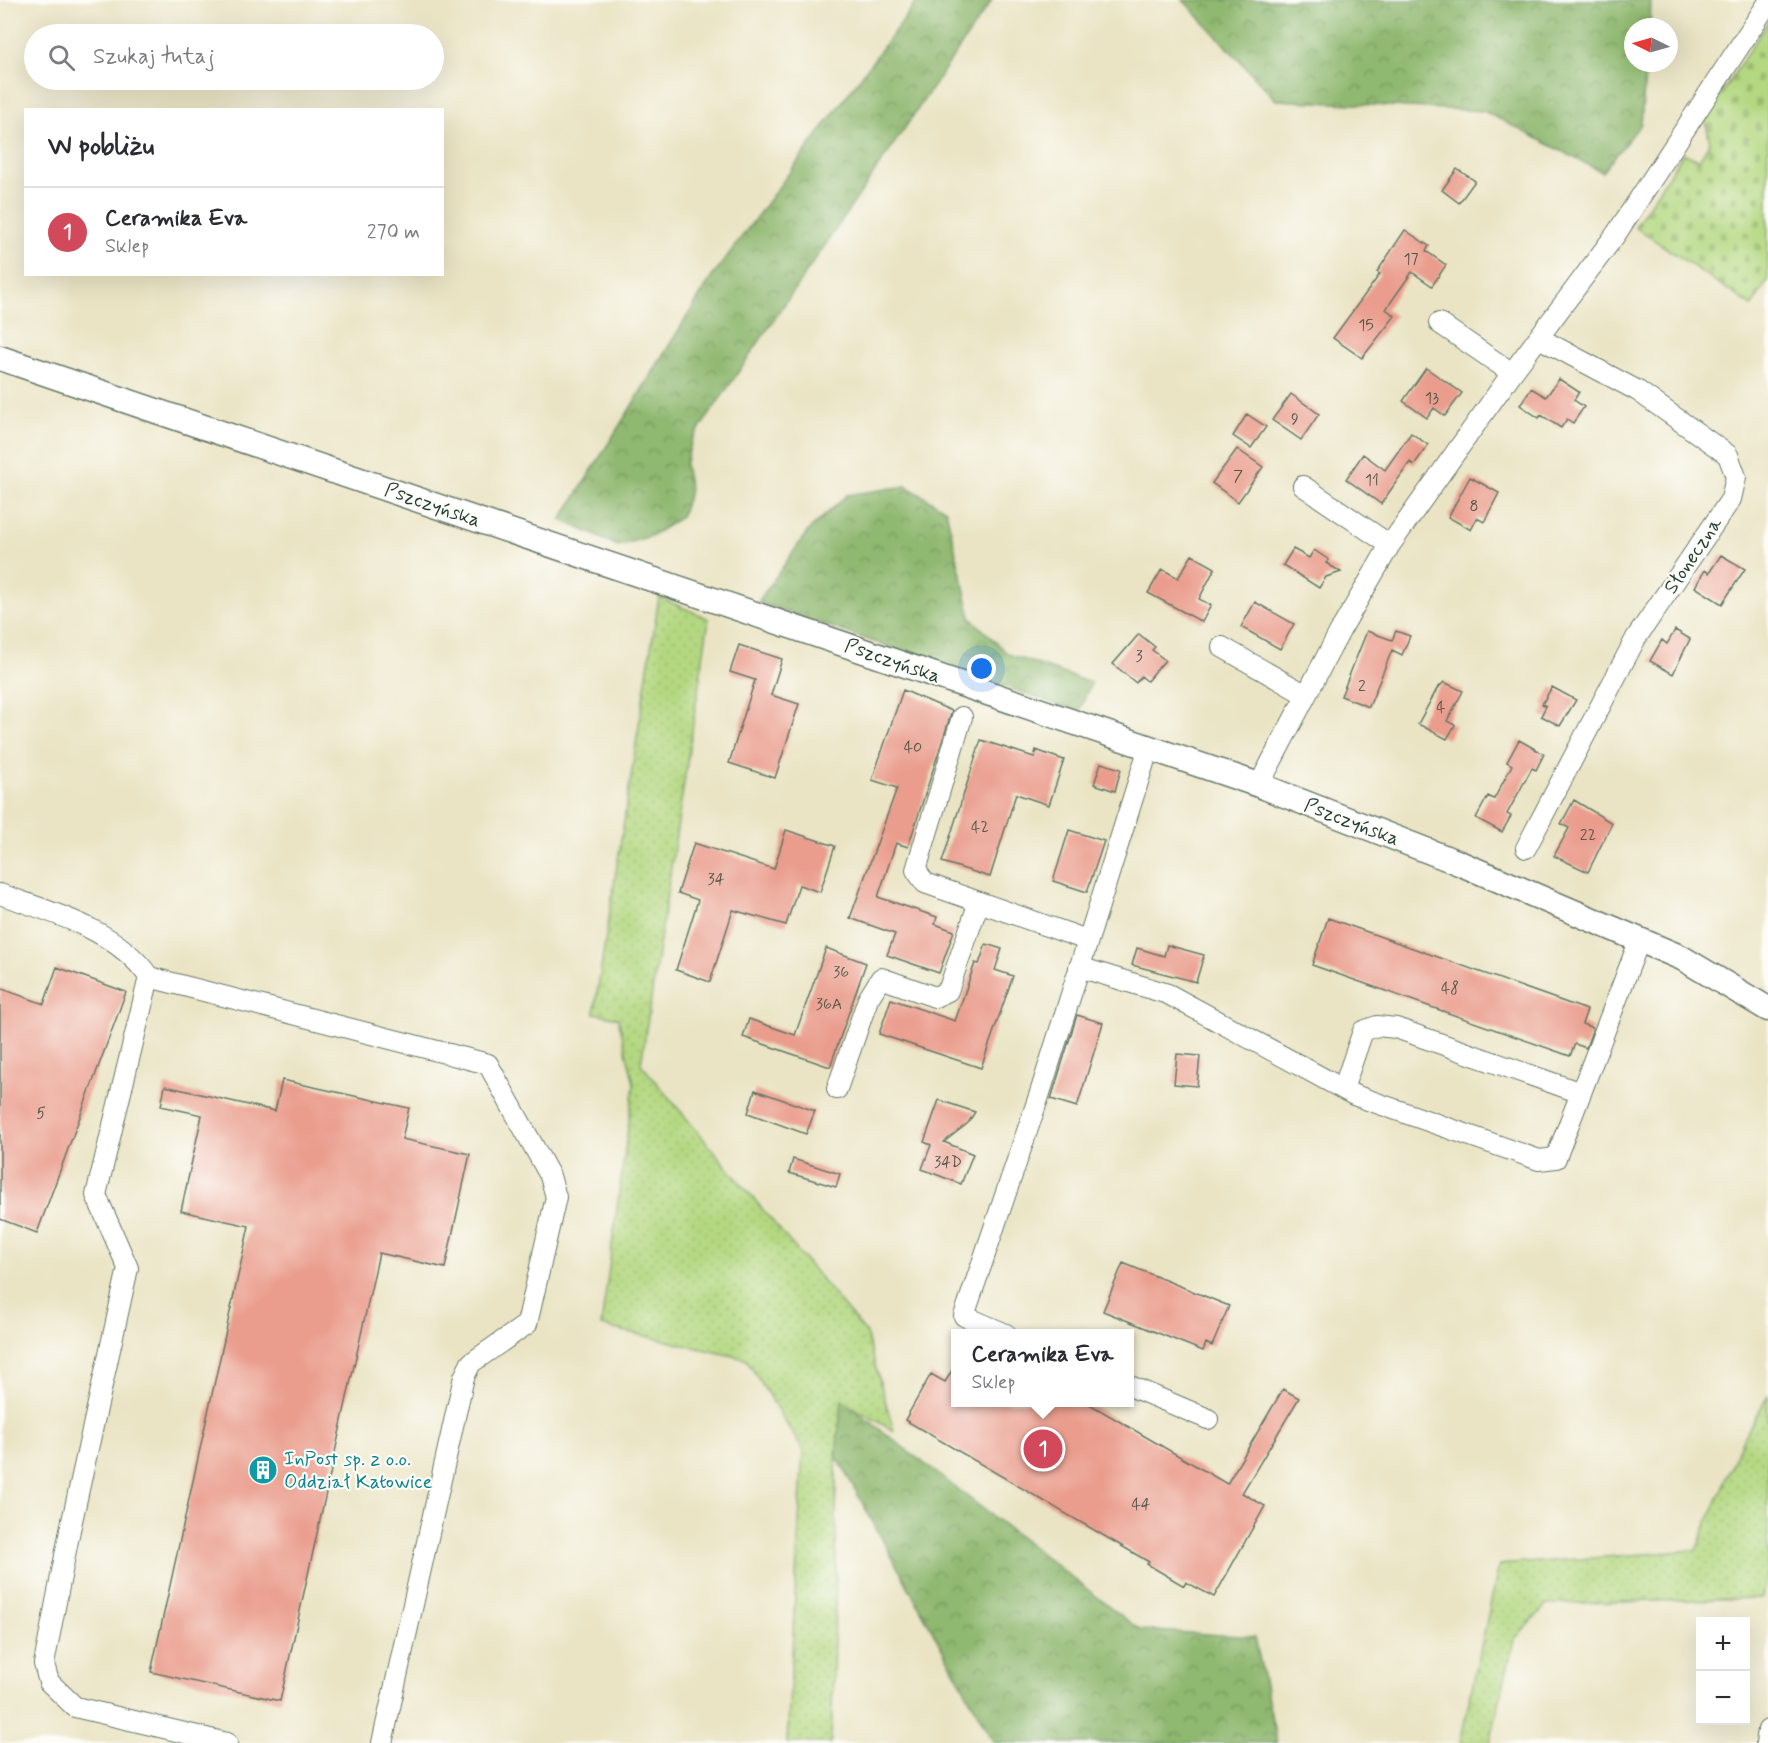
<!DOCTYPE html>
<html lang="pl">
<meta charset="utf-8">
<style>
body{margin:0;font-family:Mynerve,sans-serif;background:#f7f7f7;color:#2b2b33}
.controls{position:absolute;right:18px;bottom:18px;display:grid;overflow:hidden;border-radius:0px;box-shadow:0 6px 24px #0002}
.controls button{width:54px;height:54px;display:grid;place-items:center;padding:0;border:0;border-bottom:2px solid #e1e1e2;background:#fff;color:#2b2b33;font:30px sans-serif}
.compass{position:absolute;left:1624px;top:18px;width:54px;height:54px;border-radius:50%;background:#fff;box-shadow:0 6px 24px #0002;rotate:275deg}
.you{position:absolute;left:982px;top:669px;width:21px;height:21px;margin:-15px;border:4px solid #fff;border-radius:50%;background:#1a73e8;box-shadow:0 0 0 9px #1a73e833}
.badge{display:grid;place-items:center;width:39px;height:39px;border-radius:50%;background:#d1495b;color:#fff;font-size:20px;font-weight:700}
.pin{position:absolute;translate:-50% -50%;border:3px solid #fff;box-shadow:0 2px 6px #0006}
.popup{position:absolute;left:951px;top:1329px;width:183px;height:78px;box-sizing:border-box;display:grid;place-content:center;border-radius:0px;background:#fff;filter:drop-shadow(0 2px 4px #0005);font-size:20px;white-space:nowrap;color:#7c7c81}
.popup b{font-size:22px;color:#2b2b33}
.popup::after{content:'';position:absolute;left:50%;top:100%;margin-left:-12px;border:12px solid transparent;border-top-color:#fff}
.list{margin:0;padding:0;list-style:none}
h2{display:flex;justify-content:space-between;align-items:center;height:78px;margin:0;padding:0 24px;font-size:26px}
h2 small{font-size:20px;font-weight:400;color:#7c7c81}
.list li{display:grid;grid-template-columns:39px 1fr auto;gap:18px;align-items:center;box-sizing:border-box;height:90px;padding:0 24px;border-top:2px solid #e1e1e2}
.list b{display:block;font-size:22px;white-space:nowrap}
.list p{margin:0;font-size:20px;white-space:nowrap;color:#7c7c81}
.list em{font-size:20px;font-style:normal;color:#7c7c81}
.icon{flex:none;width:33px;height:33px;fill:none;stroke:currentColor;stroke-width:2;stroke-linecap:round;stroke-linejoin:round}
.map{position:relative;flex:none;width:1768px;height:1743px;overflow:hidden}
.search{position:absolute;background:#fff;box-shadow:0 6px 24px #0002;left:24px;top:24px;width:420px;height:66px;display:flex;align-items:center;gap:15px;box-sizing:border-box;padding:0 21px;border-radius:33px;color:#7c7c81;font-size:22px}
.panel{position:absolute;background:#fff;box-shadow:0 6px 24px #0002;left:24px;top:108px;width:420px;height:168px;border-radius:0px}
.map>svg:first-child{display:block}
.grass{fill:url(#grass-dots);stroke:#6a8a5a;stroke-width:1.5}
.forest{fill:url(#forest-crowns);stroke:#577a52;stroke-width:1.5}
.cemetery{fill:url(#cemetery-stones);stroke:#6a8a5a;stroke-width:1.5}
.building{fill:#ea9d8d}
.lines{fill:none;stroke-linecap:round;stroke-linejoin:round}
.minor-casing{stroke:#676;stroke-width:22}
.major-casing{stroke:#676;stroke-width:27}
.minor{stroke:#fff;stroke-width:20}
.major{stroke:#fff;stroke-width:24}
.labels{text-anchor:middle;stroke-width:4.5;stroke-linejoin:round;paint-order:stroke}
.number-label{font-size:16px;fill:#52554a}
.street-label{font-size:20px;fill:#1f3d34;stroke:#fdfcf7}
.culture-label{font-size:20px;fill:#0d838f;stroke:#fdfcf7;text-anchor:start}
</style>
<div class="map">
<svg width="1768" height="1743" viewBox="0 0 1768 1743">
<defs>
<pattern id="grass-dots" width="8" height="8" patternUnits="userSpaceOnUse" patternTransform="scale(1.5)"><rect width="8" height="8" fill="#b4d881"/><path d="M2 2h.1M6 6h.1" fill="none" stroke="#9aba70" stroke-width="1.8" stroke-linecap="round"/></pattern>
<pattern id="forest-crowns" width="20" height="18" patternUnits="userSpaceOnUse" patternTransform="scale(1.5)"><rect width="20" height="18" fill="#8fb86f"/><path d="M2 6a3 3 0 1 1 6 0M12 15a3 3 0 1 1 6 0" fill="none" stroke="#74975c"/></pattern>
<pattern id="cemetery-stones" width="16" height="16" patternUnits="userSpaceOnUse" patternTransform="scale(1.5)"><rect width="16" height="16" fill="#b4d881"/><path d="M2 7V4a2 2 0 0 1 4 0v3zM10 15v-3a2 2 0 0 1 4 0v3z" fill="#9aba70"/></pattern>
</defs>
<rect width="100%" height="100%" fill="#fdfcf7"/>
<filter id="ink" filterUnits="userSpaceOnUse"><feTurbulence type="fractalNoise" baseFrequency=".0167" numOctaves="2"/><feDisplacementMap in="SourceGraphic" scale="12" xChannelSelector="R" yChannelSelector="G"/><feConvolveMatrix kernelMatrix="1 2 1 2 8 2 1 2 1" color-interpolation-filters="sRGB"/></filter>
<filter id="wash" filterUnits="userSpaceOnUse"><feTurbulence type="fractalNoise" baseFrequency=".008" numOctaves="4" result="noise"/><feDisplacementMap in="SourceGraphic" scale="24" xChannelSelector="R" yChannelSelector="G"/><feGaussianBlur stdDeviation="1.35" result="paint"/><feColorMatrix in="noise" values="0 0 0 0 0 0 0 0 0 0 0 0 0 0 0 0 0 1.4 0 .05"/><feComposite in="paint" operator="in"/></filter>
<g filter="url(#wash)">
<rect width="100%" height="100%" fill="#eae4c4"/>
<!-- grass -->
<path class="grass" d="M659,597L709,619L641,1064L866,1333L894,1431L842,1401L836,1455V1576L831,1743H787L803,1450L746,1359L601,1326L634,1084L618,1018L594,1013Z
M1768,1396V1572L1762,1598L1547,1604L1514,1640L1490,1743H1460L1499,1565L1696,1550L1744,1436Z"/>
<!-- forest -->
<path class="forest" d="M918,0H992L692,440L685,465L690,490L681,517L651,536L618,546L561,520L711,278Z
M1183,0H1651L1650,27H1633V63H1646L1641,124L1602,172L1484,111L1276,100Z
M906,486L946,510L971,618L1008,654L1091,683L1079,712L758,602L808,531L847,495Z
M842,1400L1140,1630L1255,1637L1277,1743H994L836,1455Z"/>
<!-- cemetery -->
<path class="cemetery" d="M1768,21V280L1752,306L1635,227L1683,153L1699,160L1710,142L1705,119Z"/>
<g id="blocks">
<!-- building -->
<path class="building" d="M1457,169L1475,181L1459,203L1442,190Z
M1405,230L1429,246L1426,251L1446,265L1432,286L1412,272L1386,309L1395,316L1362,358L1333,338L1380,274L1377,272Z
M1426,368L1462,393L1445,416L1434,408L1427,418L1403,401Z
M1559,379L1579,392L1574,400L1584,407L1573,423L1567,419L1561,428L1541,415L1539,418L1520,405L1531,388L1546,397Z
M1291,394L1319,414L1301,440L1272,420Z
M1247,414L1266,427L1251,448L1233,436Z
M1411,433L1428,445L1414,465L1410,462L1381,504L1346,479L1363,454L1385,470Z
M1237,449L1263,467L1238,502L1212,483Z
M1470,477L1499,493L1484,522L1477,518L1471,530L1448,517Z
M1293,549L1309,558L1314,550L1329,560L1326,563L1341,572L1326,577L1319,588L1283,565Z
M1192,555L1215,568L1199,599L1211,605L1202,622L1148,593L1162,569L1178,578Z
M1721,555L1745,569L1722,604L1695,587L1705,570L1709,573Z
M1255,602L1294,624L1280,649L1241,627Z
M1675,630L1690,639L1673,674L1650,661L1662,640L1667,644Z
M1367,631L1392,640L1396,631L1410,636L1402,655L1392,650L1369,707L1341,696Z
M1139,634L1155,647L1152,650L1165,660L1147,681L1141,676L1136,683L1113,664Z
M739,645L782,659L771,695L799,704L775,778L729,763L755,680L730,672Z
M1444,682L1463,691L1447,721L1455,725L1447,739L1418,724L1437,689Z
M1552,687L1576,700L1560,726L1541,716L1546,706L1542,704Z
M903,690L952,711L908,847L896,843L878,897L937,917L935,924L954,931L939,973L887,955L895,934L850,918L897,788L872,780Z
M981,740L1034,757L1036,750L1064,760L1049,805L1016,794L990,877L942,862Z
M1519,740L1544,754L1536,770L1532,768L1507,814L1511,816L1502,832L1476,818L1488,796L1494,799L1512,765L1507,762Z
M1101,763L1121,769L1115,791L1094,784Z
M1574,800L1612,823L1588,872L1554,856L1569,828L1561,824Z
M786,830L835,846L820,892L799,885L786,925L733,910L710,982L676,970L698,900L678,893L694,843L774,869Z
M1069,830L1104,841L1087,892L1053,881Z
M1328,918L1587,1010L1582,1024L1593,1028L1586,1048L1575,1044L1570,1056L1312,965Z
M986,944L1002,949L995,970L1013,976L981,1068L879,1034L891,999L955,1021L975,963L979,964Z
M1167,945L1204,955L1196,982L1132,965L1137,948L1164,956Z
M826,948L866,963L830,1067L743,1037L749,1019L795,1035Z
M57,967L126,992L37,1233L0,1219V988L44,1004Z
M1077,1015L1103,1023L1077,1107L1051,1099Z
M1177,1054L1200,1056L1197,1086L1174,1084Z
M282,1080L409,1108L402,1139L470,1154L445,1268L379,1253L280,1701L151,1672L249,1226L181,1211L202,1115L161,1106L165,1086L275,1111Z
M755,1090L815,1111L806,1134L748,1113Z
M939,1100L975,1112L968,1123L944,1142L973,1154L961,1184L922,1169L931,1145L924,1142Z
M793,1159L840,1174L836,1187L789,1173Z
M1123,1263L1229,1306L1212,1346L1206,1343L1203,1351L1103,1311Z
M956,1364V1402H1086L1227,1484L1283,1389L1299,1398L1242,1493L1265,1506L1214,1597L1186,1582L1184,1586L1147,1564L1149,1562L905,1420L931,1374L945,1382Z"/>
</g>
</g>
<g filter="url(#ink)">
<use href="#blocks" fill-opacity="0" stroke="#676" stroke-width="1.5"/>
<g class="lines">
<!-- minor casing -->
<g class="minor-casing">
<path id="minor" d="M1439,323L1512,373
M1303,486L1390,545
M1222,647L1306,695
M962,717L916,870L925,883L1087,940
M1259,785L1340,631L1390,545L1512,373L1616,234L1768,3
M1526,848L1636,638L1731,499L1736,477L1728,455L1638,391L1539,338
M0,894C53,913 116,929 149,977L488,1064L550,1176L556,1197L527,1324L471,1363L464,1377L382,1743
M1079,967L1168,994L1354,1095L1539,1160L1556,1158L1640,939
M149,977L96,1195L128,1268L70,1530L44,1664L49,1682L75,1707L227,1743
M837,1089L868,999L881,978L935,997L948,991L979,902
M1343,1089L1363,1031L1377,1026L1396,1028L1581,1093
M1006,1334L964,1316L1040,1093L1149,747
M1130,1386L1208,1419
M1766,1743L1768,1730"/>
</g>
<!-- major casing -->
<g class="major-casing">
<path id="major" d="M0,358L1259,785L1459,863L1682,958L1768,1009"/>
</g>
<!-- minor -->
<use href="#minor" class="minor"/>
<!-- major -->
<use href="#major" class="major"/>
</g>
</g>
<!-- icons -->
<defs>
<g id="building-disc" transform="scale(1.5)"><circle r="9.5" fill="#0f9aa8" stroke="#fdfcf7"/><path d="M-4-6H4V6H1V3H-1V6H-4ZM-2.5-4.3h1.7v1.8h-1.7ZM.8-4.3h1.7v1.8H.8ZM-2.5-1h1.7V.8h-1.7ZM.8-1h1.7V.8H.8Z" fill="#fff"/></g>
</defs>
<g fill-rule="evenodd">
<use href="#building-disc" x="263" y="1470"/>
</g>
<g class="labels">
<!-- number labels -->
<g class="number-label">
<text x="1411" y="264">17</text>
<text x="1366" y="330">15</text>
<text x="1432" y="403">13</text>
<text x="1295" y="424">9</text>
<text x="1238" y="481">7</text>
<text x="1372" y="485">11</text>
<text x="1474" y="511">8</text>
<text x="1139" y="661">3</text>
<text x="1362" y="691">2</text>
<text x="1441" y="712">4</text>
<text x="913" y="752">40</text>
<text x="980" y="832">42</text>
<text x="1588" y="840">22</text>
<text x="716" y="884">34</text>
<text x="841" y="977">36</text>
<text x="1450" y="993">48</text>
<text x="829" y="1009">36A</text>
<text x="41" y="1118">5</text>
<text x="948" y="1167">34D</text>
<text x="1141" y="1509">44</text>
</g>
<!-- street labels -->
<g class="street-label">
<text transform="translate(433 504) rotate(19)" y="7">Pszczyńska</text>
<text transform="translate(1692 555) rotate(-56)" y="7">Słoneczna</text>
<text transform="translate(893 660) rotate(19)" y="7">Pszczyńska</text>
<text transform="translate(1352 821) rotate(21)" y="7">Pszczyńska</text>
</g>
<!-- culture labels -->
<g class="culture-label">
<text x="284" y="1465">InPost sp. z o.o.<tspan x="284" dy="23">Oddział Katowice</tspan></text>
</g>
</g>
</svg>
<div class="controls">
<button>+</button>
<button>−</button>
</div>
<svg class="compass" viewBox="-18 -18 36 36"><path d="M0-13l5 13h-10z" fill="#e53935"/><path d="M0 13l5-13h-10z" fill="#7c7c81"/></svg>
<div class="you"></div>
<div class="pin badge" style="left:1043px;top:1449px">1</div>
<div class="popup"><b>Ceramika Eva</b>Sklep</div>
<div class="search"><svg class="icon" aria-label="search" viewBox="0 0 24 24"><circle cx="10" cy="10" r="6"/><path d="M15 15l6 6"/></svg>Szukaj tutaj</div>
<section class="panel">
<h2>W pobliżu<small></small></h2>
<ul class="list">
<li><span class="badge">1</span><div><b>Ceramika Eva</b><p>Sklep</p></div><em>270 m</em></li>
</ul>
</section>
</div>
